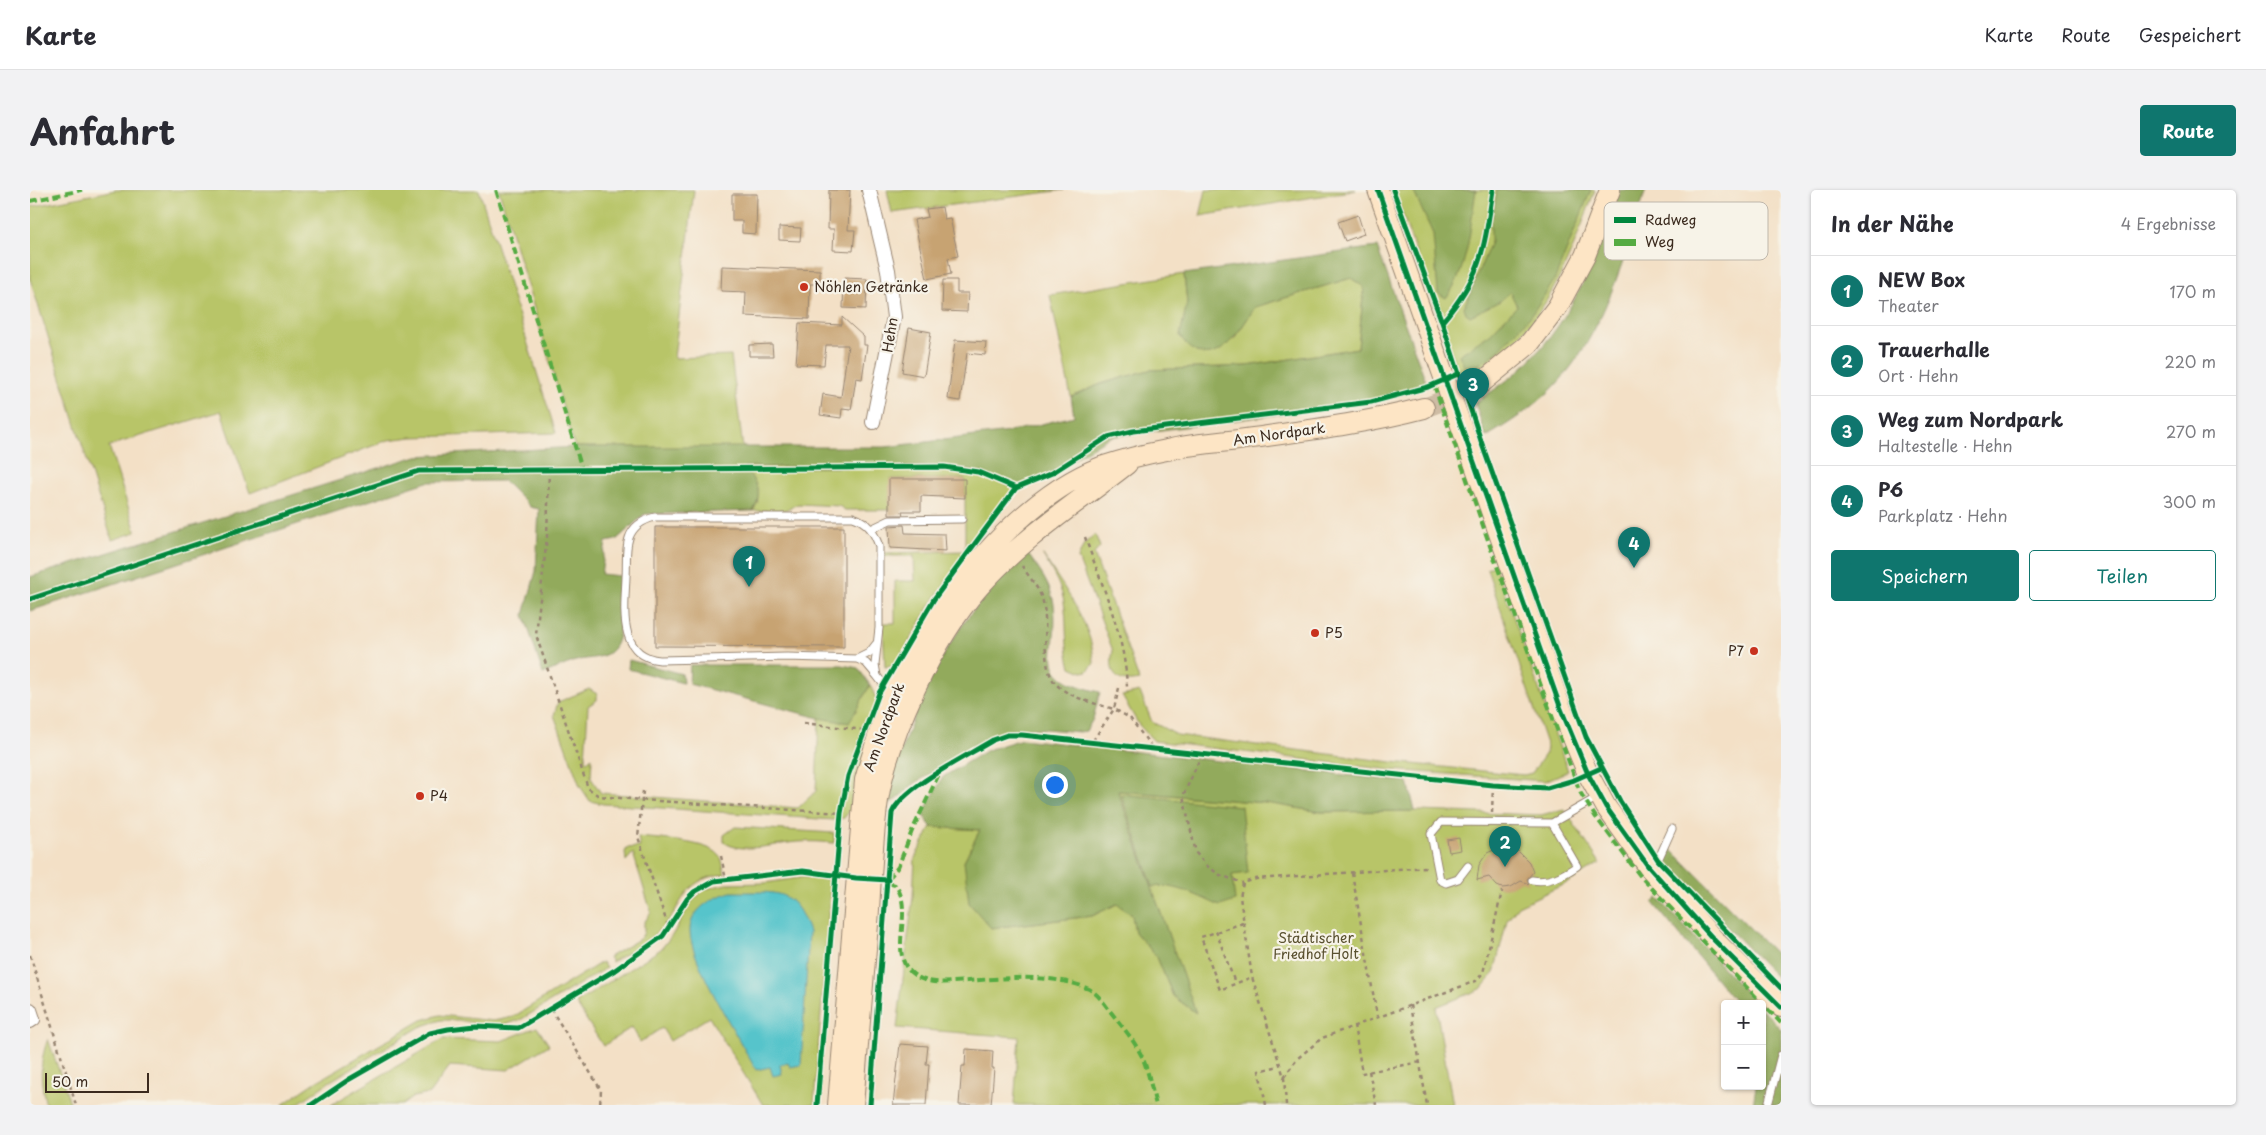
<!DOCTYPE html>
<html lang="de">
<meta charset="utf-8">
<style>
body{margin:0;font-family:"Playpen Sans",sans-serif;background:#f2f2f3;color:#2b2b33}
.controls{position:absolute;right:15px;bottom:15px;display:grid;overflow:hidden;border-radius:5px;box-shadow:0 1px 4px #0004}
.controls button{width:45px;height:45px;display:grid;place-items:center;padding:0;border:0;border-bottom:1px solid #e1e1e2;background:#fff;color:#2b2b33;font:25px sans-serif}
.scale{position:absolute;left:15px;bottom:12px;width:104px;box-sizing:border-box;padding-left:5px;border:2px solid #3b2a1e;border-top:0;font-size:14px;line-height:18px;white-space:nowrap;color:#3b2a1e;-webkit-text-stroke:4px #f7f3e8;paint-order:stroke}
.you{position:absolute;left:1024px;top:594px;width:18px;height:18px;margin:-12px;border:4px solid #fff;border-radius:50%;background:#1a73e8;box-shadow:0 0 0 8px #1a73e833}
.badge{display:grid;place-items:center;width:32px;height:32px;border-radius:50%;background:#0f766e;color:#fff;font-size:16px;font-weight:700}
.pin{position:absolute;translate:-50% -41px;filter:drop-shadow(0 1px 2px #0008)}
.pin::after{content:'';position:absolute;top:26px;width:18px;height:15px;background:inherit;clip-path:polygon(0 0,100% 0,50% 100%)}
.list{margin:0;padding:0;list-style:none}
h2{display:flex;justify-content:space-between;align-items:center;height:65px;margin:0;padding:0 20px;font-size:21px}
h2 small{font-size:16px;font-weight:400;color:#7c7c81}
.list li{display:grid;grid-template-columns:32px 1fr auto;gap:15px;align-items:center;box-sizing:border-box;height:70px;padding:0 20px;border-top:1px solid #e1e1e2}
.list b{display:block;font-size:19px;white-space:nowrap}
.list p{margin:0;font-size:16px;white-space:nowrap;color:#7c7c81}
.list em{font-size:16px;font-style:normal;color:#7c7c81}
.actions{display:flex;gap:10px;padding:15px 20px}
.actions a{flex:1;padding:11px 0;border:1px solid #0f766e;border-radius:5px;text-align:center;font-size:18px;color:#0f766e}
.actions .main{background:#0f766e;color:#fff}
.map{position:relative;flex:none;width:1751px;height:915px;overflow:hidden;border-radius:5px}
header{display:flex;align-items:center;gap:30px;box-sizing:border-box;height:70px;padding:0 25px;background:#fff;border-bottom:1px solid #e1e1e2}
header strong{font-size:24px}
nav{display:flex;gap:28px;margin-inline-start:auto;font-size:18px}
.intro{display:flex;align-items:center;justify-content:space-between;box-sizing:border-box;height:120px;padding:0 30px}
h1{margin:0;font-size:35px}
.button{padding:12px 22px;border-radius:5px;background:#0f766e;color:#fff;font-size:18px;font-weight:700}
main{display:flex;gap:30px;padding:0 30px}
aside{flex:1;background:#fff;border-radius:5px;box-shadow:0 1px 4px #0004}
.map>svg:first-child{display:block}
.green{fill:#b8c567;stroke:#7a7842}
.forest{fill:#92aa5c;stroke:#666a3d}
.water{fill:#56c4cb;stroke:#487774}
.building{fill:#c7a372}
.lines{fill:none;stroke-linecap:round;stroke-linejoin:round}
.secondary-tunnel{stroke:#cebca4;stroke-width:20;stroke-dasharray:20 10;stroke-linecap:butt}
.lane-casing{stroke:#978572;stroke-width:9}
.street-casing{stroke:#978572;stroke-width:16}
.secondary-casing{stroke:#978572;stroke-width:22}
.path{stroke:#978572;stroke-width:2.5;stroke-dasharray:4 4;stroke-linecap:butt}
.lane{stroke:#fff;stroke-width:7}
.street{stroke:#fff;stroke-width:14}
.secondary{stroke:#fde5c5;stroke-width:20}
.quiet{stroke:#55ab43;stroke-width:4;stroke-dasharray:8 4;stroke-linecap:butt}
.cycleway-casing{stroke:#f7f3e8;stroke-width:8}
.cycleway{stroke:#00873e;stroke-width:5}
.poi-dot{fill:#c8321e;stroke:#f7f3e8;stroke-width:2}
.labels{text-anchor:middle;stroke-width:4.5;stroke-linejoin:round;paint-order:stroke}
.poi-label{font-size:14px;fill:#3b2a1e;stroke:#f7f3e8;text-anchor:start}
.street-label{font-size:14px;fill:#3b2a1e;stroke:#f7f3e8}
.park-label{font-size:14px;fill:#5a5130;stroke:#f7f3e8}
.key{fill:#f7f3e8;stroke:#bfb7ab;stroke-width:1}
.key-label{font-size:14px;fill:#3b2a1e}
</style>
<header>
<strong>Karte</strong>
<nav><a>Karte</a><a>Route</a><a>Gespeichert</a></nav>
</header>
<div class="intro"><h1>Anfahrt</h1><a class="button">Route</a></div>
<main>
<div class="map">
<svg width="1751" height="915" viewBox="0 0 1751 915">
<rect width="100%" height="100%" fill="#f7f3e8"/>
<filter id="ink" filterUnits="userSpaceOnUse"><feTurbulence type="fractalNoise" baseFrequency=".02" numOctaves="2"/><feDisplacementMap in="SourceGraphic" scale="10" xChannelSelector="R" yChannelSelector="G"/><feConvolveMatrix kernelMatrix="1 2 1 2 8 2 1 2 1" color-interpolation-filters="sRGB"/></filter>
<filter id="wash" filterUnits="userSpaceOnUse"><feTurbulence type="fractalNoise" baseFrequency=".0096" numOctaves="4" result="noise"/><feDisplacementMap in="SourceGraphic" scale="20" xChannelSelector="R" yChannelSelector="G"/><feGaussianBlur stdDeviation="1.12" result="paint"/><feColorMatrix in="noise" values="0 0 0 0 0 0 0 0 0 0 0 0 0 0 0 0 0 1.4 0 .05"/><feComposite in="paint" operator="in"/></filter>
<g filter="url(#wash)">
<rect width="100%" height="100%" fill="#f3e0c6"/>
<!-- green -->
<path class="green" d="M86,0H449L526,243L382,247L358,250L220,303L191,221L79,256L106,342L82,350L0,89V17Z
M469,0H664L644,168L701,166L713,258L545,257Z
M857,0H1034L862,23Z
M1176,0H1326L1170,26Z
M1364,0H1565C1535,80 1513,148 1430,189Z
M1154,84L1157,113L1150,146L1204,149L1225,117L1321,88L1334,97L1328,158L1217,176L1119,180L1071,194L1041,207L1020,105Z
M714,277H914L948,282L986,298L904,409L865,476L855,477L853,433H865V391H885L884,366H854V363L935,361V289H860L859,320H815L809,316L768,314L755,320L723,321L728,311Z
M1065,344L1070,357L1064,364L1109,490C1086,495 1078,483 1083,461L1048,368L1054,354Z
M1013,365C1033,397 1063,434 1064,473L1058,481L1052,482L1041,477C1035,458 1037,439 1035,419C1033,398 1023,383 1013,365Z
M1465,375L1538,581L1515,591L1361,580L1124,551L1109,535L1092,506L1110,502L1122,532L1147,545L1362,572L1494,585L1502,583L1516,563L1517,557L1457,379Z
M840,495L849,515L823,617L814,628L804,630L573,614L560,611L550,596L524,525L528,512L559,499L567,504V510L558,516L555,570L557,571L562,567L561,588L571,603L768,618L786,601L789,528L819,532Z
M1088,601L1236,613L1291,622L1389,621L1511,625L1534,619L1570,673L1539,692L1488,716L1477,730L1464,783L1451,799L1406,817L1423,915H984L989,847L867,838L883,706L885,668L901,637L950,640L934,671L961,738L1062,726L1087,714L1102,725L1105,742L1127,767L1143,806L1165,822Z
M705,637L804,643V653C792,652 780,651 768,652C748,653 710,665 694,652V645Z
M608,647C626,649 678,651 689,665C693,669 693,678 695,684C649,690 657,714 630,739C617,753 598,762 582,772L579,767L611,748L614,742V733L621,722L603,663L596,671L595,662L597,658L610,657Z
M775,687L801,690L784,915H733L679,827L640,851L632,838L610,852L602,837L573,856L546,813L631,759L643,744L661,712L675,699L696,694L735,693Z
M572,772L576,778L492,829L478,834L455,835L428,830H411L390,837L299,892L266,915H252L284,893L392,830L410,825L463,831L483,827Z
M507,837L519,855L478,880L420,876L399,904L383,907L372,915H301L413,849L471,851Z
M18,849L41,915H16C10,891 9,872 18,849Z"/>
<!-- forest -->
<path class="forest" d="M1383,0H1446C1440,35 1439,79 1416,108L1408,103L1403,44Z
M1467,0H1561L1524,91L1500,127L1465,164L1437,182L1429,165L1460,144L1487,116L1480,102L1470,111L1440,126L1436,123L1434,117L1461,52V32Z
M1590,0H1616C1593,69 1575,144 1523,198C1503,218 1480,233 1456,247L1445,213C1462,201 1481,189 1496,174C1548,123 1565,65 1590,0Z
M1347,57L1398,197L1341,212L1079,247L1021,283L986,298L948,282L914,277H714C726,293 734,301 723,321L615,324L586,350L576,352L571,384L590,386C589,403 594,442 585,456C577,470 559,467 546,471C535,475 524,479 513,484L494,425L506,381L509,319L500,317L474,291L397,292L0,421V387L387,266L545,257H855L979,242L1044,226L1041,207L1071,194L1119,180L1217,176L1328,158L1334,97L1321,88L1225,117C1207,145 1181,190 1150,146L1157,113L1154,84Z
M997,363C1008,378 1021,395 1024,414C1030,467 1000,486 1070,502L1063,529L1056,541L1049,542C1026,540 999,536 977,541C951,547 911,578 887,592C876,599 866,613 853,616C874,547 898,480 942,422C959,401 978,382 997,363Z
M599,470L652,484L653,493L598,479Z
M660,475H812L828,478L840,495L819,533L789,528L659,494Z
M992,549L1378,592L1385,621L1291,622L1236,613L1088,601L1166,823L1143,806L1127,767L1105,742L1102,725L1087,714L1062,726L961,738L939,713L934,671L950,640L901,637L893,624L913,587L957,560Z
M1091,604L1211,616L1218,683L1202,685L1205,711L1190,716C1170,707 1145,693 1123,697Z
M1641,659L1751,769V792L1634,673Z
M1628,708L1727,814H1707L1623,713Z
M1732,819L1751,839V915H1723L1726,896H1732Z"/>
<!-- water -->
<path class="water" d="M701,702C745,703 763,695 779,742L771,875L760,877L758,873L750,875L752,884L743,886L740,877L726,880C709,848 661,773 660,742C659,720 683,707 701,702Z"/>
<g id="blocks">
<!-- building -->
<path class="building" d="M799,0H820L818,40H825L823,61L803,60L804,39H798Z
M702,4H727L726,44L712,43V31H702Z
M912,17L914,29L920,28L928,66L918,68L921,84L897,89L884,30L898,27L896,19Z
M1328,25L1334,44L1315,51L1308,32Z
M749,37L771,38L770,51L749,50Z
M692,76L790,80V94H780L779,129L715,126L716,102L691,101Z
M814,88L837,89L836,119L813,118Z
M913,90H927V103H938L937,122L912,121Z
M812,127L834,147V155H837L832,189L826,188L821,220L812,219L811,228L790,225L793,204L811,207L818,155H796L794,175L766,174L769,133L812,135Z
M879,138L901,142L894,186L872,182Z
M925,150L956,152L955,165L937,163L930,211L918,209Z
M742,154L743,166H719V155Z
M859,289H935V308L891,306V321H872L873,325H859Z
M874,335L875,343L915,344L916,361L860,358L859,336Z
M625,337H814V457L625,456Z
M1429,648L1431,660L1419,662L1417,650Z
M1483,656L1499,672L1503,682L1497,689L1499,694L1491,691L1481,697L1472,698L1467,696L1459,687L1447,690L1449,675L1457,663L1471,657Z
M870,854L898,856L896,874H899L896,915H863Z
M936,859L963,861L962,878H964L961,915H929L932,876H935Z"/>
</g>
</g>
<g filter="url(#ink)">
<use href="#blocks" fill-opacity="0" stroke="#978572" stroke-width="1"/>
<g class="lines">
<!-- secondary-tunnel -->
<path class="secondary-tunnel" d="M1394,218L1444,199"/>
<!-- lane casing -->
<g class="lane-casing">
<path id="lane" d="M841,339L860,330L932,329
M827,469L839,463L846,454
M847,486L836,473L827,469L757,467L630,470C587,466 595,418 596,387C597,375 595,360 599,348C603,336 613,330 625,327H823C838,332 844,342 849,356V438L845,474L847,486L861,504
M1438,676L1428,689L1416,693L1410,690L1401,644L1411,632L1522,633L1568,607
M1619,676L1628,670L1642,639
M1502,690C1520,693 1532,686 1547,676L1522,633
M1738,915L1751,865"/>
</g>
<!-- street casing -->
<g class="street-casing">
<path id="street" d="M839,0L858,80L864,127L843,232
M0,820L3,829L0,831"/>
</g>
<!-- secondary casing -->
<g class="secondary-casing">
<path id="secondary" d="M1348,0L1531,519L1558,584L1576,617L1618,676L1685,751L1751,817
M1444,199L1499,154L1528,116L1555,66L1580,0
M808,915L835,590C844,558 854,524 868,493C903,415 989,308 1071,277C1092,270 1115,264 1137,260C1160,254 1184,253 1208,250C1271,241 1333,234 1394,218
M823,915C828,855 833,795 838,734C841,693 842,651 848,610C859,543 904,448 949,397C992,348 1046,314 1097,274"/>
</g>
<!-- path -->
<path class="path" d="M519,280L517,347L506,445L558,598L569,606L612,610L811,623
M1055,347C1072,396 1096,447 1097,499
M992,376C999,387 1010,399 1013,412C1019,435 1009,478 1027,495C1040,508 1067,514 1084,519L1062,552
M1089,498L1084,519L1100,528L1123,559
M774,533L834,540
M1172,564L1153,606L1166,663L1177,676L1190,685L1213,693
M613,601L608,647L639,739
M1462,623L1463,595
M1481,657L1485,643
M691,666L696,690
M1322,683L1347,826
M1213,733L1171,747L1190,800L1222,787
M1186,741L1205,793
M0,765L46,915
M1380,815L1397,915
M521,819L571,900L570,915
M1324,835L1332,883L1390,872
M1339,881L1346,915
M1254,887L1268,868L1292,848L1446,791L1453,783L1472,701
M1236,915L1229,881L1249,876
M1256,915L1254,887L1222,787L1210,707L1213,693L1226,689L1397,677"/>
<!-- lane -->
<use href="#lane" class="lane"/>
<!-- street -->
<use href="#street" class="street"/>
<!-- secondary -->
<use href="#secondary" class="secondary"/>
<!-- quiet -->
<path class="quiet" d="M466,0L552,279
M0,11L52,0
M1404,195L1467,376L1550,602L1565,626L1611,687L1751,833
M858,689L868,677L882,641L909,584
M858,693L865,695C886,720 856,763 883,784C898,796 921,792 938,791C976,788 1023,783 1059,799C1068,804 1074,813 1080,821C1090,834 1101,846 1109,861C1118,876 1121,898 1126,915"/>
<!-- cycleway casing -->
<g class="cycleway-casing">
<path id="cycleway" d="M1348,0L1531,519L1558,584L1576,617L1618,676L1685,751L1751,817
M1363,0L1412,132L1453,257L1556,547L1590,611L1628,670L1751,798
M1412,132C1452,85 1454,60 1463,0
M0,409L389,281L914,277L948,282L986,298
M281,915L318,890L400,843L418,839L446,836L488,838L585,780L633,746L657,709L664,702L684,691L773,681L826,688L858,690
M787,915L811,623L818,586L849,503L904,409L986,298L1022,283L1078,247L1103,241L1341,212L1398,197L1428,184
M840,915L862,623C873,597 937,566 963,550L977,545H992L1463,595L1517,598L1544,590L1571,578"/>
</g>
<!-- cycleway -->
<use href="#cycleway" class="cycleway"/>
</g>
</g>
<!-- markers -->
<g class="poi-dot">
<circle cx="774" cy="97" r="5"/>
<circle cx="1285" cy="443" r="5"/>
<circle cx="1724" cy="461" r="5"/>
<circle cx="390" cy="606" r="5"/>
</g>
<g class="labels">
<!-- poi labels -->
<g class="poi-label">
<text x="784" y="102">Nöhlen Getränke</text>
<text x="1295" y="448">P5</text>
<text x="1714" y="466" text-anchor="end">P7</text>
<text x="400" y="611">P4</text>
</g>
<!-- street labels -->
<g class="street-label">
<text transform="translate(860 145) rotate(-81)" y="5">Hehn</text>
<text transform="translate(1249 244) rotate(-8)" y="5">Am Nordpark</text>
<text transform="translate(854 537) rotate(-70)" y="5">Am Nordpark</text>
</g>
<!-- park labels -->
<g class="park-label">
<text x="1286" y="753">Städtischer<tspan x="1286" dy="16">Friedhof Holt</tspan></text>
</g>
</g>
<!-- legend -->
<rect x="1574" y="12" width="164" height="58" rx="8" class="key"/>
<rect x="1584" y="27" width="22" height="6" fill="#00873e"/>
<rect x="1584" y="49" width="22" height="7" fill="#55ab43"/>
<g class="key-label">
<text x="1615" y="35">Radweg</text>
<text x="1615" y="57">Weg</text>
</g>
</svg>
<div class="controls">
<button>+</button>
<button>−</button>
</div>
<div class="scale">50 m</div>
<div class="you"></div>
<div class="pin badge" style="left:719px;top:397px">1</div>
<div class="pin badge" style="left:1475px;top:677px">2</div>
<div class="pin badge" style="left:1443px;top:219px">3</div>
<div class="pin badge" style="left:1604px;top:378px">4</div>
</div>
<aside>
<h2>In der Nähe<small>4 Ergebnisse</small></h2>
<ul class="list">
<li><span class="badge">1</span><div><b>NEW Box</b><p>Theater</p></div><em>170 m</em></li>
<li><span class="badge">2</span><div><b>Trauerhalle</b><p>Ort · Hehn</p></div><em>220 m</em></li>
<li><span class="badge">3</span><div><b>Weg zum Nordpark</b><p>Haltestelle · Hehn</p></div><em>270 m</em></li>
<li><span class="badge">4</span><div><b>P6</b><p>Parkplatz · Hehn</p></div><em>300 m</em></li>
</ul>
<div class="actions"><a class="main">Speichern</a><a>Teilen</a></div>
</aside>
</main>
